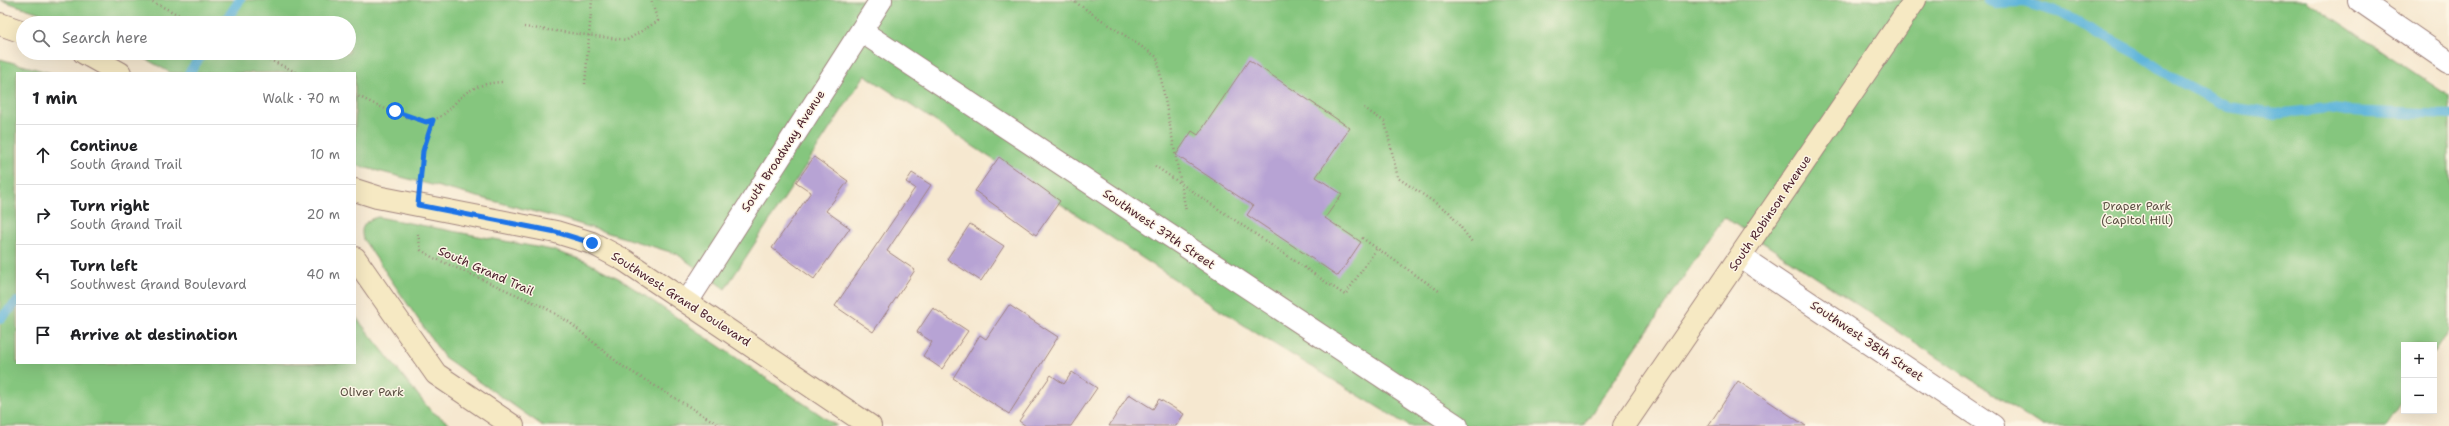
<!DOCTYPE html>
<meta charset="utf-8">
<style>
body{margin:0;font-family:"Shantell Sans",sans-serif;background:#f6f6f6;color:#202124}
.controls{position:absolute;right:12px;bottom:12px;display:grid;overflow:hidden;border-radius:0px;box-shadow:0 4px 16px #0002}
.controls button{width:36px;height:36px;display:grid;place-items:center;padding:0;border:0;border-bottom:1px solid #e0e0e0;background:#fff;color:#202124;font:20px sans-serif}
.stop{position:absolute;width:12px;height:12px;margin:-9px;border:3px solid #1a73e8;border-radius:50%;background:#fff}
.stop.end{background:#1a73e8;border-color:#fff;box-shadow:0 1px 4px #0008}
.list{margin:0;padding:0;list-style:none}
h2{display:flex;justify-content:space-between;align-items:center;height:52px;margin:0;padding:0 16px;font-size:17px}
h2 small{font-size:13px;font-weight:400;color:#757577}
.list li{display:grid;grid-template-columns:26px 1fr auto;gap:12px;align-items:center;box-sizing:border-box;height:60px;padding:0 16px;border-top:1px solid #e0e0e0}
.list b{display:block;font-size:15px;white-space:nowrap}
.list p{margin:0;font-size:13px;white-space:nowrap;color:#757577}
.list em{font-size:13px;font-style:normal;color:#757577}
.icon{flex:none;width:22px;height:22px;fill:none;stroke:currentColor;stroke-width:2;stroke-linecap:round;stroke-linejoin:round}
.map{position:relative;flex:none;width:2449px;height:426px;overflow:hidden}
.search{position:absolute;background:#fff;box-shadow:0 4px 16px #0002;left:16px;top:16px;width:340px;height:44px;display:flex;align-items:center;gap:10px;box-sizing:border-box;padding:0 14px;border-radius:22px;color:#757577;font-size:15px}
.panel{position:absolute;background:#fff;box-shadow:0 4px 16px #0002;left:16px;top:72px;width:340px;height:292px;border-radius:0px}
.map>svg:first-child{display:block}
.green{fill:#85c67e;stroke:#687254}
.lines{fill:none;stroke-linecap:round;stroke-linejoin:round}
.stream{stroke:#5eb5da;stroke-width:10}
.building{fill:#b7a3d4}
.street-casing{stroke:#a0847e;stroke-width:24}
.secondary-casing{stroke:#a0847e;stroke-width:24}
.path{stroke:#a0847e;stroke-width:2.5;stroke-dasharray:1 3;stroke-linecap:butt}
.street{stroke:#fff;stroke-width:22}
.secondary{stroke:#f6e9c3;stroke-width:22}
.route{stroke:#1a73e8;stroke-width:5}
.labels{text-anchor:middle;stroke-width:3;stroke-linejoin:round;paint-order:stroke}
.street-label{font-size:12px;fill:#4a1f2b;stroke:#fcf5e5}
.park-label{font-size:12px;fill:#5c5144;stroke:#fcf5e5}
</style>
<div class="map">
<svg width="2449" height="426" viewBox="0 0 2449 426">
<rect width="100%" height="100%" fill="#fcf5e5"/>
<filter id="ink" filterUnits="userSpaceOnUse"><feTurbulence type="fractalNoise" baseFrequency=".025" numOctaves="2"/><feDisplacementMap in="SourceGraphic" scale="8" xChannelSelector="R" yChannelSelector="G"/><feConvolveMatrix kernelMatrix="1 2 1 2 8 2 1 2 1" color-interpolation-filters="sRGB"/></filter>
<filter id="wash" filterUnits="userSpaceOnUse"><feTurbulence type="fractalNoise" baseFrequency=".012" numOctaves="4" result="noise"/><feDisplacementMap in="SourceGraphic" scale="16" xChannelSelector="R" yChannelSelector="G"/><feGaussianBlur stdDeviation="0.9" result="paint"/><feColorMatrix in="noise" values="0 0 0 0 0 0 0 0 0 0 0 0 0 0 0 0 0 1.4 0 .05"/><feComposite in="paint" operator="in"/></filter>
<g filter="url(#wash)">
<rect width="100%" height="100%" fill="#f6e8d0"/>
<!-- green -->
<path class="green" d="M0,0H2306L2449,96V331L2434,353V345H2404V399L2386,426H2042L1724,217L1583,426H1409L1256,333L865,75L725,289L677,254L566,220L355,165V73H171L135,53H349V23H71Z
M0,59L51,73H17V363H355V316L430,410L453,426H0Z
M378,217L552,250L585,261L620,279L837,426H543L444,357L363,239C359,226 366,220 378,217Z"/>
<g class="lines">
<!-- stream -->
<path class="stream" d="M1987,0L1996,3L2023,2L2060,13L2138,54L2173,78L2228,107L2276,114L2328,108L2345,111L2449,115
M224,23L240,0
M189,73L203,53
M0,319L17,302"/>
</g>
<g id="blocks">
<!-- building -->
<path class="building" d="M1249,60L1350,128L1316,177L1342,194L1325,218L1361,242L1338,276L1247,215L1253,206L1176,155L1192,131L1198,135Z
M814,157L848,181L826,211L850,228L814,279L772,248L811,192L796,182Z
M999,157L1060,201L1036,235L975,191Z
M912,173L931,185L887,251L915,270L873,332L835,306L915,188L906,182Z
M970,224L1004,246L981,281L947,259Z
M1009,305L1058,337L1009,414L953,378L980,335L986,339Z
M933,308L968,331L942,369L923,356L932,342L917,332Z
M1072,372L1097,388L1071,426H1026L1019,421L1051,375L1064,384Z
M1738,381L1806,426H1708Z
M1129,394L1153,409L1159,399L1184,414L1176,426H1109Z"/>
</g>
</g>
<g filter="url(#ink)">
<use href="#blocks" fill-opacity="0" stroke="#a0847e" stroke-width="1"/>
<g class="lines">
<!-- street casing -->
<g class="street-casing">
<path id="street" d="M2359,0L2449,62
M861,31L1457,426
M1741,257L1993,426
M687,302L881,0"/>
</g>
<!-- secondary casing -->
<g class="secondary-casing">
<path id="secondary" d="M0,24L23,32
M84,53L120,73
M355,190L377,197L556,232L592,243L624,260L870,426
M355,258L436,374L513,426
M1624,426L1915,0"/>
</g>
<!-- path -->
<path class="path" d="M149,0L195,23
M1072,0L1157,57L1186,211
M524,27L627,40L658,21L651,0
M255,53L298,73
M585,84L592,0
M355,95C376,104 411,124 433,120L423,151L421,175
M1364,108L1385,122L1398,178L1449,212L1472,242
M433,120C444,116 447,111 455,103C469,88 482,83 503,82
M1155,166L1345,295L1377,248
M418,234L421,250L432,257L544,307L569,322L622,366L721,426
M1362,238L1439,291"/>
<!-- street -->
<use href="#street" class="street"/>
<!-- secondary -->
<use href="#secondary" class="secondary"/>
</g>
</g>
<g class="lines" filter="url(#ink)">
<!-- route -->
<path class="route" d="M395,111L426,122L433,120L423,151L418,205L556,232L592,243"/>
</g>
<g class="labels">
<!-- street labels -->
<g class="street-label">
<text transform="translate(783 151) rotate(-57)" y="4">South Broadway Avenue</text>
<text transform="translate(1770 213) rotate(-56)" y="4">South Robinson Avenue</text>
<text transform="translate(1159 229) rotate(34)" y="4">Southwest 37th Street</text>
<text transform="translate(486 271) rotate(24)" y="4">South Grand Trail</text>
<text transform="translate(681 299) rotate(33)" y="4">Southwest Grand Boulevard</text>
<text transform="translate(1867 341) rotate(34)" y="4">Southwest 38th Street</text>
</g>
<!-- park labels -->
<g class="park-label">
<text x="2137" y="210">Draper Park<tspan x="2137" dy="14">(Capitol Hill)</tspan></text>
<text x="372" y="396">Oliver Park</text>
</g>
</g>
</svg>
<div class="controls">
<button>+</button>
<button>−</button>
</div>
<div class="stop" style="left:395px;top:111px"></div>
<div class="stop end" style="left:592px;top:243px"></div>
<div class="search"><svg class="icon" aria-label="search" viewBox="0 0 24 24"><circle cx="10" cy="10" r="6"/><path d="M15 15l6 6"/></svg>Search here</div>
<section class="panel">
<h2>1 min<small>Walk · 70 m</small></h2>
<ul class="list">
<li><svg class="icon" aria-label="ahead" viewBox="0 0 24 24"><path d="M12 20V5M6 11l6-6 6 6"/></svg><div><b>Continue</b><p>South Grand Trail</p></div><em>10 m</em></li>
<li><svg class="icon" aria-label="right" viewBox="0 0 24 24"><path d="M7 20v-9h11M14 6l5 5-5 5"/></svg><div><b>Turn right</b><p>South Grand Trail</p></div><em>20 m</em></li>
<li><svg class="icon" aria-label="left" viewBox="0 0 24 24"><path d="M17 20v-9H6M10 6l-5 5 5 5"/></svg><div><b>Turn left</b><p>Southwest Grand Boulevard</p></div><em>40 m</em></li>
<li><svg class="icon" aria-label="arrive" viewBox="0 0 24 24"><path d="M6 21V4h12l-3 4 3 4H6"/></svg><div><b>Arrive at destination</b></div></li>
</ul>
</section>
</div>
